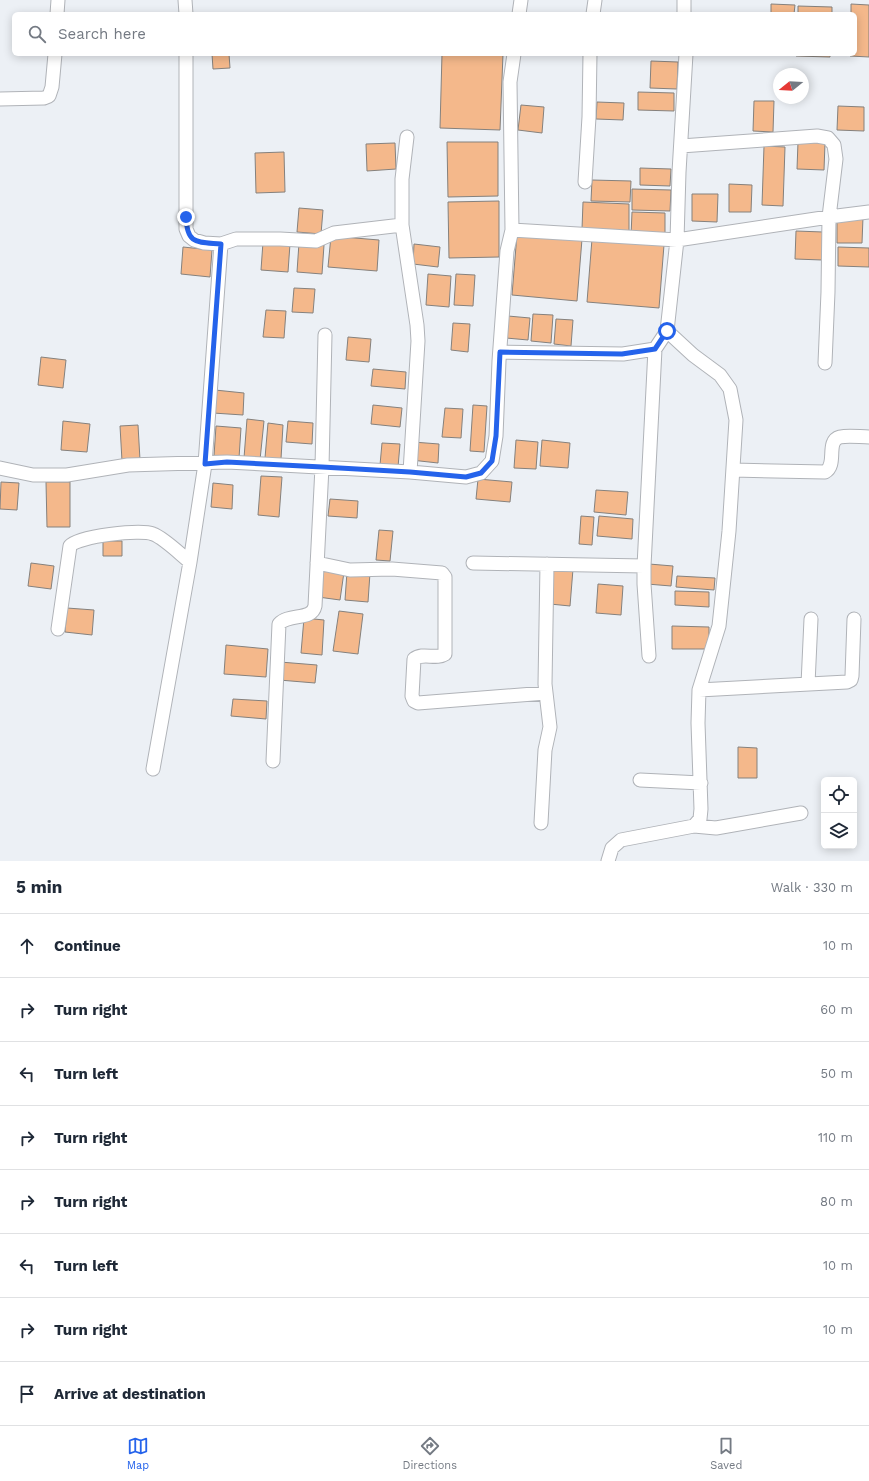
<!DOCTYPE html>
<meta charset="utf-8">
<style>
body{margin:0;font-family:"Work Sans",sans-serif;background:#f6f6f7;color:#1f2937}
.controls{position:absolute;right:12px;bottom:12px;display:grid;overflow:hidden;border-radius:6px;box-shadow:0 2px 10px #0003}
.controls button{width:36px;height:36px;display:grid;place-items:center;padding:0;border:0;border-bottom:1px solid #e0e1e3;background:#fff;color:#1f2937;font:20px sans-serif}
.compass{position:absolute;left:773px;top:68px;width:36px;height:36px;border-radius:50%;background:#fff;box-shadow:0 2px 10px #0003;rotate:252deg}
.stop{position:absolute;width:12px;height:12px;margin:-9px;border:3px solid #2563eb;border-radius:50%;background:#fff}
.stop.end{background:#2563eb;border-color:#fff;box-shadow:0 1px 4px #0008}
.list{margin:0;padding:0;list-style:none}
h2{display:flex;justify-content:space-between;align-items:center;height:52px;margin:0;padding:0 16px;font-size:17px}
h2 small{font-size:13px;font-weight:400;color:#747a83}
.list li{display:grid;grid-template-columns:26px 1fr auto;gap:12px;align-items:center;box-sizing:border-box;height:64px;padding:0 16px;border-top:1px solid #e0e1e3}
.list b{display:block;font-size:15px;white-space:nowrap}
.list em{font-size:13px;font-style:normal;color:#747a83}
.icon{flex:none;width:22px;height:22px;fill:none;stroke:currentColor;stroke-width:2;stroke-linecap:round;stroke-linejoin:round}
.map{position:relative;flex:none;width:869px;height:861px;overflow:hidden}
.search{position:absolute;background:#fff;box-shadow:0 2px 10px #0003;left:12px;right:12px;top:12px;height:44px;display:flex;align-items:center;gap:10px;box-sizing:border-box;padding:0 14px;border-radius:6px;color:#747a83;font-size:15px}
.sheet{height:564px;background:#fff}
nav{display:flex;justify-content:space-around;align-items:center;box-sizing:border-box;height:56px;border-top:1px solid #e0e1e3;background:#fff;font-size:11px;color:#747a83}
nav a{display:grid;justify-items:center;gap:2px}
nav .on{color:#2563eb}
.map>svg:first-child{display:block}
.building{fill:#f4b88b;stroke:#85817d}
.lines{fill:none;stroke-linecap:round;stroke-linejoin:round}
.minor-casing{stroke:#b0b3b8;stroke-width:15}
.minor{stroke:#fff;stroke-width:13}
.route{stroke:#2563eb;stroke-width:5}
</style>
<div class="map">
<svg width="869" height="861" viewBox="0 0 869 861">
<rect width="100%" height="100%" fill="#ecf0f5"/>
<!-- building -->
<path class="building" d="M771,4L795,5L794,14H771Z
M851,4L869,5V57L850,56V54H855V14H851Z
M798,6L832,7V14H798Z
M212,54H229L230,68L213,69Z
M442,54H503L500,130L440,128Z
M796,54H830V57L796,56Z
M651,61L678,62L677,89L650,88Z
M638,92L674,93V111L638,110Z
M754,101H774L773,132L753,131Z
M597,102L624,103L623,120L596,119Z
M521,105L544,107L542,133L518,130Z
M838,106L864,107V131L837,130Z
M447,142H498V196L448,197Z
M798,142L825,143L824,170L797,169Z
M395,143L396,169L367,171L366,144Z
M764,146L785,147L783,206L762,205Z
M284,152L285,192L256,193L255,153Z
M640,168L671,169L670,186L640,185Z
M592,180L631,181L630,202L591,201Z
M729,184L752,185L751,212H729Z
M632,189L671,190L670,211L632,210Z
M692,194H718L717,222L692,221Z
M499,201V257L449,258L448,202Z
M583,202L629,204V231L582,229Z
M299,208L323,210L321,234L297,232Z
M632,212L665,213V237L631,236Z
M863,217L862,243H837V219Z
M796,231L823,232L822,260L795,259Z
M517,234L582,239L577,301L512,295Z
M331,236L379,240L377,271L328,267Z
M592,239L664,245L659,308L587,302Z
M263,242L290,244L288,272L261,270Z
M299,243L324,245L322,274L297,272Z
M414,244L440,247L438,267L413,264Z
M183,247L212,250L210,277L181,274Z
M838,247L869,248V267L838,266Z
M428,274L451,276L449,307L426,305Z
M456,274L475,275L473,306L454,305Z
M294,288L315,289L313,313L292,312Z
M266,310L286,311L284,338L263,337Z
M533,314L553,315L551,343L531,341Z
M508,316L530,318L528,340L506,338Z
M556,319L573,320L571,346L554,344Z
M453,323L470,324L468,352L451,350Z
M348,337L371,339L369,362L346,360Z
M41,357L66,360L63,388L38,385Z
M373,369L406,372L405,389L371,386Z
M215,390L244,393L243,415L213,413Z
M373,405L402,408L400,427L371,424Z
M473,405L487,406L484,452L470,451Z
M445,408L463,409L461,438L442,437Z
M247,419L264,421L260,460L244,458Z
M63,421L90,424L87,452L61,450Z
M288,421L313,423L312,444L286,442Z
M268,423L283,425L281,459L265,458Z
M138,425L140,460L122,461L120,426Z
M216,426L241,428L239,458L214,456Z
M516,440L538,442L536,469L514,468Z
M542,440L570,443L568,468L540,466Z
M413,442L439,444L438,463L411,460Z
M382,443L400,444L398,467L380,465Z
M261,476L282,477L279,517L258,515Z
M478,479L512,482L510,502L476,499Z
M1,482L19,483L17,510L0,509Z
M46,482H70V527H47Z
M213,483L233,485L232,509L211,507Z
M596,490L628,492L626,515L594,512Z
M330,499L358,501L357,518L328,516Z
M581,516L594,517L592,545L579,544Z
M599,516L633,519L632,539L597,536Z
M379,530L393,531L390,561L376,560Z
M103,541H122V556H103Z
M31,563L54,566L51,589L28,586Z
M649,564L673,566L671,586L647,584Z
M553,568L573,569L570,606L550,604Z
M322,569L344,572L340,600L318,597Z
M347,572L370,573L368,602L345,600Z
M677,576L715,578L714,590L676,587Z
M598,584L623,586L621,615L596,613Z
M675,591L709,592V607L675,605Z
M67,608L94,610L92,635L65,632Z
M339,611L363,614L358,654L333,651Z
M304,618L324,620L322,655L301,653Z
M672,626L709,627V649H672Z
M226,645L268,649L266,677L224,674Z
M280,662L317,665L315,683L279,680Z
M233,699L267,701L266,719L231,716Z
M738,747L757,748V778H738Z"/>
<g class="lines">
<!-- minor casing -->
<g class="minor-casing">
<path id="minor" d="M185,0L186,14
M684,0V14
M57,14L58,0
M519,14L521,0
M593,14L595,0
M186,54V229L189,236L194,240L204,243L221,244L236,239H280L316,241L334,233L402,225V179L407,137
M0,99L44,98L49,96L52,87L55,54
M681,146L817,136L828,138L834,145L836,159L829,217L828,292L825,363
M585,182L589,117L590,54
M402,225L417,325L418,341L410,472
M512,230L677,240L829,217L869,212
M500,352L623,354L655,349L667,331L677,240L679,172L686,54
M0,468L33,475H67L128,465L227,462L410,472L466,477L481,473L492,461L496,436L499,361L507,251L512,230L510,82L514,54
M733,470L825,472C838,465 825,441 840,437C849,435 860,437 869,437
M317,563L350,570L392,569L442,573L445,577V654C436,660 423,652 414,659L412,696L414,701L418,703L546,693
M473,563L644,566
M58,629L70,546C78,536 141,529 153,534C164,538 180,554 190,562
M649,656L644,584V566L655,349
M808,684L811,619
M699,690L847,682L851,680L852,676L854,619
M273,761L279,624C289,613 312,621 315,606L322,467L325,335
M153,769L190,562L205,464L221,244
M640,780L701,783
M541,823L545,750L550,727L545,684L547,564
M694,826L716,828L801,813
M608,861L612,848L621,840L694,826L700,819L701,809L698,723L699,690L719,626L729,531L736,420L730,389L720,375L693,355L667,331"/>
</g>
<!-- minor -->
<use href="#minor" class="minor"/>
</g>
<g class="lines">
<!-- route -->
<path class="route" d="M186,217C187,245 197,242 221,244L205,464L227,462L322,467L410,472L466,477L481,473L492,461L496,436L500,352L622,354L655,349L667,331"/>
</g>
</svg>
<div class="controls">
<button><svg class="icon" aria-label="locate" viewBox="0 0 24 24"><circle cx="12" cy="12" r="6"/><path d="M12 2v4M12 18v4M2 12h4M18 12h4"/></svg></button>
<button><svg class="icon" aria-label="layers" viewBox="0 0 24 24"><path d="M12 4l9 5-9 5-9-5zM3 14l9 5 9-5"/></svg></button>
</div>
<svg class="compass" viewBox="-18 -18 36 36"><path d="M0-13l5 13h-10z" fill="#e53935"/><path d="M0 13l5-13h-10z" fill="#747a83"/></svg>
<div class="stop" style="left:667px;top:331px"></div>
<div class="stop end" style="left:186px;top:217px"></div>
<div class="search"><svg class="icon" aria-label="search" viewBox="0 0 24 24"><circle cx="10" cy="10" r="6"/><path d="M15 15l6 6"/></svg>Search here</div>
</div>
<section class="sheet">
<h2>5 min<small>Walk · 330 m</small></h2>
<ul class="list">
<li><svg class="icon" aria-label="ahead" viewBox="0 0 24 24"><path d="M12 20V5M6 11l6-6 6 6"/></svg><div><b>Continue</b></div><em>10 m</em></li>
<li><svg class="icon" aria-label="right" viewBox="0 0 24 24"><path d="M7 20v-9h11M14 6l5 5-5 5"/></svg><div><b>Turn right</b></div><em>60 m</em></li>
<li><svg class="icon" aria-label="left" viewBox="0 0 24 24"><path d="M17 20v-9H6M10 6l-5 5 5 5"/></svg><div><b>Turn left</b></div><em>50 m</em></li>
<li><svg class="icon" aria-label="right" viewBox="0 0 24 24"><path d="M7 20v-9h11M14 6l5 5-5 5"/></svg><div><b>Turn right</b></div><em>110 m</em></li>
<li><svg class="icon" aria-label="right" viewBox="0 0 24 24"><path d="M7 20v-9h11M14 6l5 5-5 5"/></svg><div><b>Turn right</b></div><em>80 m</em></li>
<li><svg class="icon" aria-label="left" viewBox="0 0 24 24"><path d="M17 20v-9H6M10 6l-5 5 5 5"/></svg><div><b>Turn left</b></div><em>10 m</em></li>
<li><svg class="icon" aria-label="right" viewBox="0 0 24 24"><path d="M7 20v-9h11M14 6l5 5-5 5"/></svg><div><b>Turn right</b></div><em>10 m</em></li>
<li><svg class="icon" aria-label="arrive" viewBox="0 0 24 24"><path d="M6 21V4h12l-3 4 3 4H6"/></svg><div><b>Arrive at destination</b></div></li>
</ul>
</section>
<nav>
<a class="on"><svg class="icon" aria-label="map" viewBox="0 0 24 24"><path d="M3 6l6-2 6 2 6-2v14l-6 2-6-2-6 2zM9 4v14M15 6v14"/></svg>Map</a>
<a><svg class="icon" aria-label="directions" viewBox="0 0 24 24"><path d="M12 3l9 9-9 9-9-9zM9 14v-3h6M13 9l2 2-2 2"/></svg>Directions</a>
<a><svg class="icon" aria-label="saved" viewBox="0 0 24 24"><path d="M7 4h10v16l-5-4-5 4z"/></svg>Saved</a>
</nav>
